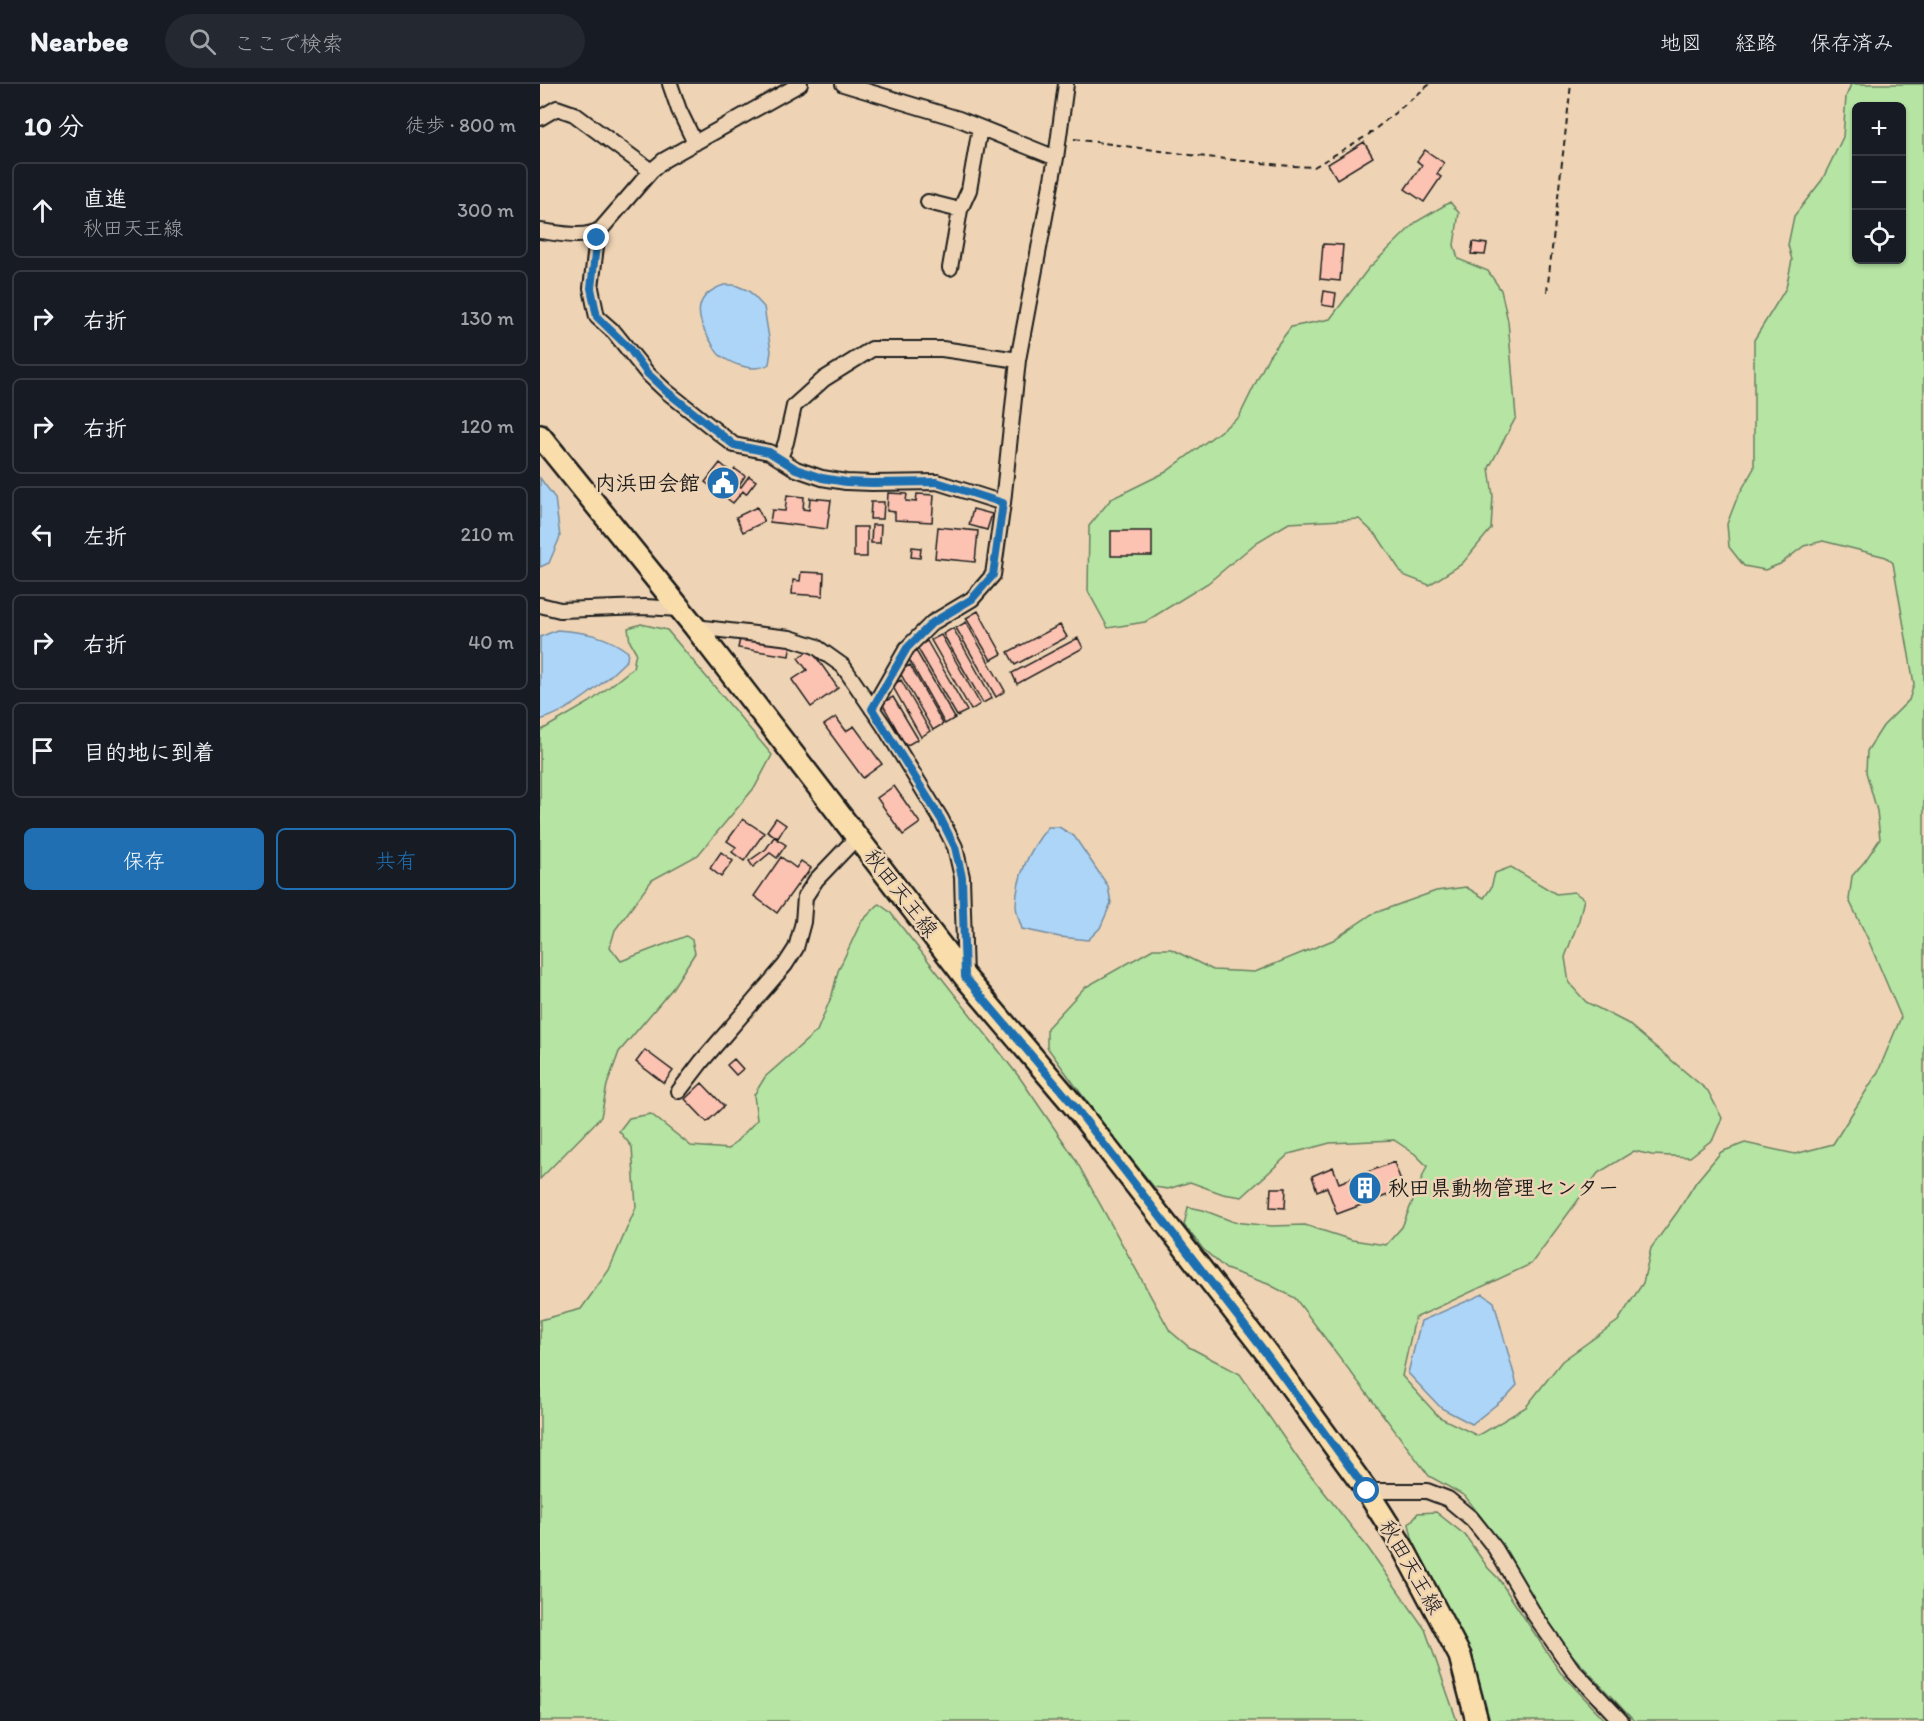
<!DOCTYPE html>
<html lang="ja">
<meta charset="utf-8">
<style>
body{margin:0;font-family:Itim,"Klee One",sans-serif;background:#242831;color:#f1f3f6}
.controls{position:absolute;right:18px;top:18px;display:grid;overflow:hidden;border-radius:9px;box-shadow:0 2px 4px #0004}
.controls button{width:54px;height:54px;display:grid;place-items:center;padding:0;border:0;border-bottom:2px solid #363941;background:#171b24;color:#f1f3f6;font:30px sans-serif}
.stop{position:absolute;width:18px;height:18px;margin:-14px;border:4px solid #1f6fb2;border-radius:50%;background:#fff}
.stop.end{background:#1f6fb2;border-color:#fff;box-shadow:0 2px 6px #0008}
.list{margin:0;padding:0;list-style:none}
h2{display:flex;justify-content:space-between;align-items:center;height:78px;margin:0;padding:0 24px;font-size:26px}
h2 small{font-size:20px;font-weight:400;color:#9ea1a6}
.list li{display:grid;grid-template-columns:39px 1fr auto;gap:18px;align-items:center;box-sizing:border-box;height:96px;margin:0 12px 12px;padding:0 12px;border:2px solid #363941;border-radius:9px}
.list b{display:block;font-size:22px;white-space:nowrap}
.list p{margin:0;font-size:20px;white-space:nowrap;color:#9ea1a6}
.list em{font-size:20px;font-style:normal;color:#9ea1a6}
.actions{display:flex;gap:12px;padding:18px 24px}
.actions a{flex:1;padding:14px 0;border:2px solid #1f6fb2;border-radius:9px;text-align:center;font-size:21px;color:#1f6fb2}
.actions .main{background:#1f6fb2;color:#fff}
.icon{flex:none;width:33px;height:33px;fill:none;stroke:currentColor;stroke-width:2;stroke-linecap:round;stroke-linejoin:round}
.map{position:relative;flex:none;width:1384px;height:1637px;overflow:hidden}
header{display:flex;align-items:center;gap:36px;box-sizing:border-box;height:84px;padding:0 30px;background:#171b24;border-bottom:2px solid #363941}
header strong{font-size:28px}
nav{display:flex;gap:33px;margin-inline-start:auto;font-size:21px}
.search{width:420px;height:54px;background:#242831;display:flex;align-items:center;gap:15px;box-sizing:border-box;padding:0 21px;border-radius:33px;color:#9ea1a6;font-size:22px}
main{display:flex}
aside{flex:1;background:#171b24}
.map>svg:first-child{display:block}
.green{fill:#b5e4a3;stroke:#688060;stroke-width:1.5;fill-rule:evenodd}
.water{fill:#add5f7;stroke:#738b9f;stroke-width:1.5}
.building{fill:#fcc2b2;stroke:#1c1c1c;stroke-width:1.5}
.lines{fill:none;stroke-linecap:round;stroke-linejoin:round}
.street-casing{stroke:#1c1c1c;stroke-width:18}
.primary-casing{stroke:#1c1c1c;stroke-width:26}
.path{stroke:#1c1c1c;stroke-width:2;stroke-dasharray:6 4.5;stroke-linecap:butt}
.street{stroke:#eed4b5;stroke-width:14}
.primary{stroke:#f9deab;stroke-width:21}
.route{stroke:#1f6fb2;stroke-width:8}
.labels{text-anchor:middle;stroke-width:5;stroke-linejoin:round;paint-order:stroke}
.poi-label{font-size:21px;font-weight:bold;fill:#1c1c1c;stroke:#eed4b5;text-anchor:end}
.street-label{font-size:21px;fill:#1c1c1c;stroke:#eed4b5}
</style>
<header>
<strong>Nearbee</strong>
<div class="search"><svg class="icon" aria-label="search" viewBox="0 0 24 24"><circle cx="10" cy="10" r="6"/><path d="M15 15l6 6"/></svg>ここで検索</div>
<nav><a>地図</a><a>経路</a><a>保存済み</a></nav>
</header>
<main>
<aside>
<h2>10 分<small>徒歩 · 800 m</small></h2>
<ul class="list">
<li><svg class="icon" aria-label="ahead" viewBox="0 0 24 24"><path d="M12 20V5M6 11l6-6 6 6"/></svg><div><b>直進</b><p>秋田天王線</p></div><em>300 m</em></li>
<li><svg class="icon" aria-label="right" viewBox="0 0 24 24"><path d="M7 20v-9h11M14 6l5 5-5 5"/></svg><div><b>右折</b></div><em>130 m</em></li>
<li><svg class="icon" aria-label="right" viewBox="0 0 24 24"><path d="M7 20v-9h11M14 6l5 5-5 5"/></svg><div><b>右折</b></div><em>120 m</em></li>
<li><svg class="icon" aria-label="left" viewBox="0 0 24 24"><path d="M17 20v-9H6M10 6l-5 5 5 5"/></svg><div><b>左折</b></div><em>210 m</em></li>
<li><svg class="icon" aria-label="right" viewBox="0 0 24 24"><path d="M7 20v-9h11M14 6l5 5-5 5"/></svg><div><b>右折</b></div><em>40 m</em></li>
<li><svg class="icon" aria-label="arrive" viewBox="0 0 24 24"><path d="M6 21V4h12l-3 4 3 4H6"/></svg><div><b>目的地に到着</b></div></li>
</ul>
<div class="actions"><a class="main">保存</a><a>共有</a></div>
</aside>
<div class="map">
<svg width="1384" height="1637" viewBox="0 0 1384 1637">
<rect width="100%" height="100%" fill="#eed4b5"/>
<filter id="ink" filterUnits="userSpaceOnUse"><feTurbulence type="fractalNoise" baseFrequency=".0167" numOctaves="2"/><feDisplacementMap in="SourceGraphic" scale="12" xChannelSelector="R" yChannelSelector="G"/><feConvolveMatrix kernelMatrix="1 2 1 2 8 2 1 2 1" color-interpolation-filters="sRGB"/></filter>
<g filter="url(#ink)">
<!-- green -->
<path class="green" d="M1311,0H1384V1637H1094L1032,1571L992,1514L948,1442L925,1412L889,1392L755,1214L728,1200L686,1185L663,1165L644,1141L648,1123L663,1126L694,1138L732,1142L765,1141L812,1156L846,1161L862,1143L887,1082L875,1070L854,1056L790,1059L749,1070L702,1113L683,1110L650,1098L628,1105L614,1103L569,1048L507,963V944L544,904L613,865H631L673,886L715,888L793,856L832,830L896,807L926,803L944,814L951,804L955,789L971,783L1016,810L1034,808L1044,815L1039,836L1025,873L1029,899L1046,918L1087,939L1168,1007L1182,1034L1173,1055L1150,1073L1112,1071L1094,1067L1058,1089L991,1180L875,1234L862,1292L899,1333L938,1352L986,1323L1022,1277L1078,1237L1103,1199L1111,1164L1138,1127L1156,1098L1181,1068L1205,1059L1255,1070L1293,1060L1338,988L1361,933L1327,853L1309,816L1312,792L1325,777L1340,755L1337,727L1326,688L1327,667L1343,642L1369,616L1374,600L1353,479L1346,473L1283,457L1264,462L1240,480L1225,486L1204,482L1189,463L1187,440L1197,414L1214,384V256L1246,204L1252,176L1248,161L1254,132L1282,96L1303,53L1306,13ZM1316,22H1362V176H1316Z
M910,118L919,129L914,161L918,175L948,187L961,206L968,237L976,333L949,384L953,412L951,445L922,480L889,501L863,491L838,453L819,435L749,439L717,458L668,499L605,538L568,544L548,507L549,442L571,415L626,388L699,333L729,272L751,243L790,235L828,185L876,138Z
M101,540L127,546L232,671L215,703L158,771L112,796L75,846L70,863L81,877L146,852L152,856L155,869L132,905L79,968L67,1001L61,1033L0,1095V647L50,618L93,584L96,568L90,558L88,544Z
M339,820L350,828L480,994L534,1073L630,1247L649,1263L700,1290L759,1376L828,1464L885,1545L917,1637H0V1236L41,1225L69,1186L96,1123L92,1063L79,1047L89,1034L111,1030L151,1062L189,1065L217,1036L214,1011L225,993L277,947L292,911L298,887L321,838Z
M896,1428L925,1451L948,1484L958,1494L1020,1588L1066,1637H947L936,1591L896,1500L873,1458L869,1440L878,1429Z"/>
<!-- water -->
<path class="water" d="M184,201H195L209,207L224,223L231,267L229,280C216,289 193,281 181,272C176,269 173,261 170,256C154,232 154,211 184,201Z
M0,394L15,414L20,453L9,479L0,483Z
M17,546C44,548 66,551 88,568L87,576C62,600 34,626 0,636V553Z
M508,743H519L534,752L568,802L571,819L560,844L548,856L520,853L482,845C480,838 476,829 476,821C477,791 489,766 508,743Z
M943,1210L954,1218L977,1301L967,1312L932,1340L901,1324L868,1289L881,1237Z"/>
<!-- building -->
<path class="building" d="M824,58L833,73L797,95L788,80Z
M885,66L904,79L897,90L901,93L884,118L865,105L882,81L877,77Z
M933,158L947,160L945,171L931,170Z
M783,160L803,161L800,197L780,195Z
M784,207L796,209L794,223L782,221Z
M180,379L192,389L195,385L205,392L199,401L201,403L209,392L216,397L206,410L203,407L193,419L165,398Z
M348,409L367,410L366,417L376,418L377,410L394,411L392,438L355,436V428L347,427Z
M247,411L264,413L263,425L269,426L270,414L291,416L287,445L230,438L232,426L245,427Z
M331,418H344L343,435H330Z
M217,423L224,438L203,448L196,433Z
M433,425L452,430L447,446L429,441Z
M332,441H341L340,459H331Z
M314,443H327V473H314Z
M398,443L438,447L435,478L395,474Z
M571,447H612V472H571Z
M372,463L381,464L380,474L371,473Z
M261,488L284,489L283,512L252,510L253,496L260,497Z
M438,527L462,570L451,576L426,534Z
M426,538L465,607L456,613L416,544Z
M520,541L527,553L475,581L468,568Z
M413,544L452,614L443,619L403,550Z
M201,550L251,559L249,572L198,564Z
M401,551L440,620L431,626L391,556Z
M538,554L543,564L477,600L472,589Z
M387,557L427,627L417,632L377,563Z
M375,565L415,634L405,640L366,570Z
M268,567L274,570L298,604L271,623L252,596L267,586L258,574Z
M370,581L403,640L393,646L359,587Z
M361,596L390,647L381,653L352,601Z
M353,613L378,655L366,662L342,619Z
M296,633L306,647L314,642L342,680L323,694L284,641Z
M354,702L380,739L363,751L337,714Z
M236,734L246,741L238,754L227,747Z
M203,735L224,749L204,777L192,768L196,763L187,757Z
M234,753L246,761L237,774L230,769L213,783L209,777L226,765Z
M181,768L193,777L181,793L170,784Z
M241,773L256,784L261,777L271,784L264,794L263,793L237,829L214,812Z
M105,966L133,987L124,999L96,978Z
M194,975L203,985L196,991L187,981Z
M162,999L184,1022L167,1038L145,1015Z
M854,1078L864,1105L797,1130L787,1103L777,1107L772,1092L793,1083L799,1099Z
M731,1104H746L745,1124L730,1123Z"/>
<g class="lines">
<!-- street casing -->
<g class="street-casing">
<path id="street" d="M130,0L139,26L155,59
M303,0L419,35L516,74
M0,34L17,24L34,30L111,87
M388,118L420,126
M0,147C18,149 45,156 61,145L111,87L124,76L260,0
M54,150L57,154L51,204L57,233L74,248L107,289L126,307L194,361L229,368L256,385L282,394L306,398L332,399L397,398L463,419
M410,184L420,126L429,106L440,44
M240,374L246,358L254,322L284,295L332,265H402L478,276
M0,521L20,526L105,523L139,525
M155,543L250,554L275,562L303,582L344,642L401,735L415,763L422,793L425,893
M332,625L367,564L392,539L432,515L453,491L463,419L478,276L516,74L526,0
M139,1007L162,977L245,881L256,864L263,838L265,813L276,796L317,753
M827,1407H887L908,1415L932,1435L955,1464L994,1530L1032,1585L1081,1637"/>
</g>
<!-- primary casing -->
<g class="primary-casing">
<path id="primary" d="M0,352L155,543L425,893L535,1023L725,1267L827,1407L863,1464L920,1572L937,1637"/>
</g>
<!-- path -->
<path class="path" d="M534,55L658,72L750,82L774,83L828,51L890,0
M1007,208L1031,0"/>
<!-- street -->
<use href="#street" class="street"/>
<!-- primary -->
<use href="#primary" class="primary"/>
</g>
</g>
<g class="lines" filter="url(#ink)">
<!-- route -->
<path class="route" d="M57,154L51,204L57,233L89,264L107,289L126,307L194,361L229,368L256,385L282,394L306,398L332,399L397,398L463,419L453,491L432,515L392,539L367,564L332,625L401,735L415,763L422,793L425,893L535,1023L725,1268L827,1407"/>
</g>
<!-- icons -->
<defs>
<g id="civic-disc" transform="scale(1.725)"><circle r="9.5" fill="#1f6fb2" stroke="#eed4b5"/><path d="M-.6-6.5H3V-4.5H.6V-3L4-1V1h2V6H-6V1h2V-1L-.6-3ZM-1.2 2.5V6h2.4V2.5Z" fill="#fff"/></g>
<g id="building-disc" transform="scale(1.725)"><circle r="9.5" fill="#1f6fb2" stroke="#eed4b5"/><path d="M-4-6H4V6H1V3H-1V6H-4ZM-2.5-4.3h1.7v1.8h-1.7ZM.8-4.3h1.7v1.8H.8ZM-2.5-1h1.7V.8h-1.7ZM.8-1h1.7V.8H.8Z" fill="#fff"/></g>
</defs>
<g fill-rule="evenodd">
<use href="#civic-disc" x="183" y="399"/>
<use href="#building-disc" x="825" y="1104"/>
</g>
<g class="labels">
<!-- poi labels -->
<g class="poi-label">
<text x="160" y="406">内浜田会館</text>
<text x="848" y="1111" text-anchor="start">秋田県動物管理センター</text>
</g>
<!-- street labels -->
<g class="street-label">
<text transform="translate(361 809) rotate(52)" y="7">秋田天王線</text>
<text transform="translate(871 1483) rotate(60)" y="7">秋田天王線</text>
</g>
</g>
</svg>
<div class="controls">
<button>+</button>
<button>−</button>
<button><svg class="icon" aria-label="locate" viewBox="0 0 24 24"><circle cx="12" cy="12" r="6"/><path d="M12 2v4M12 18v4M2 12h4M18 12h4"/></svg></button>
</div>
<div class="stop" style="left:827px;top:1407px"></div>
<div class="stop end" style="left:57px;top:154px"></div>
</div>
</main>
